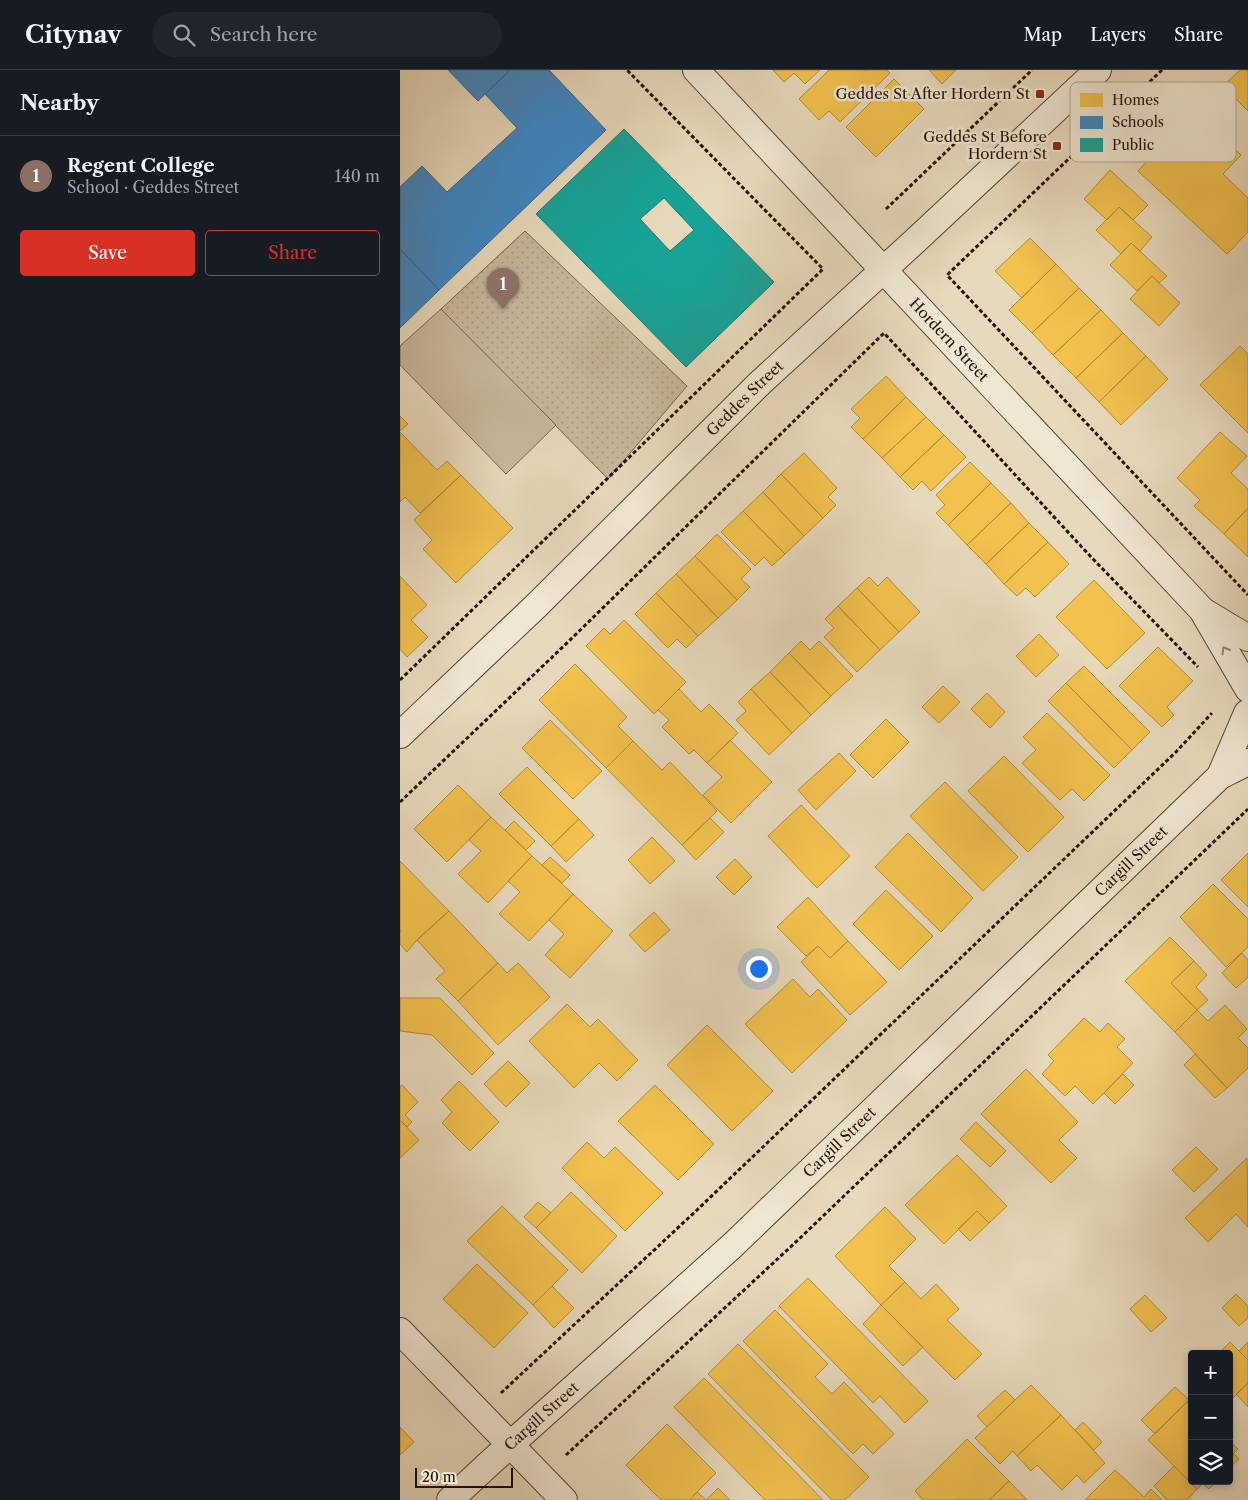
<!DOCTYPE html>
<meta charset="utf-8">
<style>
body{margin:0;font-family:"Libre Caslon Text",serif;background:#20242c;color:#f1f3f6}
.controls{position:absolute;right:15px;bottom:15px;display:grid;overflow:hidden;border-radius:5px;box-shadow:0 2px 8px #0003}
.controls button{width:45px;height:45px;display:grid;place-items:center;padding:0;border:0;border-bottom:1px solid #363941;background:#171b24;color:#f1f3f6;font:25px sans-serif}
.scale{position:absolute;left:15px;bottom:12px;width:98px;box-sizing:border-box;padding-left:5px;border:2px solid #281100;border-top:0;font-size:14px;line-height:18px;white-space:nowrap;color:#281100;-webkit-text-stroke:4px #efe6d3;paint-order:stroke}
.you{position:absolute;left:358px;top:898px;width:18px;height:18px;margin:-12px;border:4px solid #fff;border-radius:50%;background:#1a73e8;box-shadow:0 0 0 8px #1a73e833}
.badge{display:grid;place-items:center;width:32px;height:32px;border-radius:50%;background:#d93025;color:#fff;font-size:16px;font-weight:700}
.pin{position:absolute;translate:-50% -41px;filter:drop-shadow(0 1px 2px #0008)}
.pin::after{content:'';position:absolute;top:26px;width:18px;height:15px;background:inherit;clip-path:polygon(0 0,100% 0,50% 100%)}
.list{margin:0;padding:0;list-style:none}
h2{display:flex;justify-content:space-between;align-items:center;height:65px;margin:0;padding:0 20px;font-size:21px}
h2 small{font-size:16px;font-weight:400;color:#9ea1a6}
.list li{display:grid;grid-template-columns:32px 1fr auto;gap:15px;align-items:center;box-sizing:border-box;height:80px;padding:0 20px;border-top:1px solid #363941}
.list b{display:block;font-size:19px;white-space:nowrap}
.list p{margin:0;font-size:16px;white-space:nowrap;color:#9ea1a6}
.list em{font-size:16px;font-style:normal;color:#9ea1a6}
.actions{display:flex;gap:10px;padding:15px 20px}
.actions a{flex:1;padding:11px 0;border:1px solid #d93025;border-radius:5px;text-align:center;font-size:18px;color:#d93025}
.actions .main{background:#d93025;color:#fff}
.icon{flex:none;width:28px;height:28px;fill:none;stroke:currentColor;stroke-width:2;stroke-linecap:round;stroke-linejoin:round}
.map{position:relative;flex:none;width:848px;height:1430px;overflow:hidden}
header{display:flex;align-items:center;gap:30px;box-sizing:border-box;height:70px;padding:0 25px;background:#171b24;border-bottom:1px solid #363941}
header strong{font-size:24px}
nav{display:flex;gap:28px;margin-inline-start:auto;font-size:18px}
.search{width:350px;height:45px;background:#20242c;display:flex;align-items:center;gap:12px;box-sizing:border-box;padding:0 18px;border-radius:28px;color:#9ea1a6;font-size:19px}
main{display:flex}
aside{flex:1;background:#171b24}
.map>svg:first-child{display:block}
.grass{fill:url(#grass-dots);stroke:#78644e}
.garden{fill:#c7b79b;stroke:#78644e}
.homes{fill:#f2c14e;stroke:#b58c37}
.schools{fill:#3f88c5;stroke:#38648a}
.public{fill:#17a398;stroke:#1c776a;fill-rule:evenodd}
.lines{fill:none;stroke-linecap:round;stroke-linejoin:round}
.minor-casing{stroke:#58432f;stroke-width:28}
.path{stroke:#281100;stroke-width:3;stroke-dasharray:4 2.5;stroke-linecap:butt}
.minor{stroke:#efe6d3;stroke-width:26}
.oneway{stroke:#958674}
.poi-dot{fill:#8f2418;stroke:#efe6d3;stroke-width:2}
.labels{text-anchor:middle;stroke-width:5;stroke-linejoin:round;paint-order:stroke}
.poi-label{font-size:15px;fill:#281100;stroke:#efe6d3;text-anchor:end}
.street-label{font-size:15px;fill:#281100;stroke:#efe6d3}
.key{fill:#efe6d3;stroke:#b3a694;stroke-width:1}
.key-label{font-size:14px;fill:#281100}
</style>
<header>
<strong>Citynav</strong>
<div class="search"><svg class="icon" aria-label="search" viewBox="0 0 24 24"><circle cx="10" cy="10" r="6"/><path d="M15 15l6 6"/></svg>Search here</div>
<nav><a>Map</a><a>Layers</a><a>Share</a></nav>
</header>
<main>
<aside>
<h2>Nearby<small></small></h2>
<ul class="list">
<li><span class="badge" style="background:#8d6e63">1</span><div><b>Regent College</b><p>School · Geddes Street</p></div><em>140 m</em></li>
</ul>
<div class="actions"><a class="main">Save</a><a>Share</a></div>
</aside>
<div class="map">
<svg width="848" height="1430" viewBox="0 0 848 1430">
<defs>
<pattern id="grass-dots" width="8" height="8" patternUnits="userSpaceOnUse" patternTransform="scale(1.25)"><rect width="8" height="8" fill="#c7b79b"/><path d="M2 2h.1M6 6h.1" fill="none" stroke="#ab9c84" stroke-width="1.8" stroke-linecap="round"/></pattern>
</defs>
<rect width="100%" height="100%" fill="#e7d9bb"/>
<filter id="stains"><feTurbulence type="fractalNoise" baseFrequency=".004" numOctaves="4"/><feColorMatrix values="0 0 0 0 .2 0 0 0 0 .09 0 0 0 0 .02 0 0 0 .5 -.17"/></filter>
<radialGradient id="worn" r=".72"><stop offset=".6" stop-color="#630" stop-opacity="0"/><stop offset="1" stop-color="#630" stop-opacity=".3"/></radialGradient>
<!-- grass -->
<path class="grass" d="M125,161L287,316L208,409L41,239Z"/>
<!-- garden -->
<path class="garden" d="M41,239L156,355L106,404L0,295V276Z"/>
<!-- homes -->
<path class="homes" d="M373,0H420L405,14L394,3L384,12Z
M429,0H465L466,1L467,0H487L490,3L440,52L429,41L419,50L399,29Z
M529,0H556L542,14Z
M840,0H848V41L823,16Z
M494,9L524,39L476,87L446,57Z
M774,62L799,85L819,64L841,85L823,104L848,128V162L827,184L738,101Z
M710,100L748,135L733,150L719,137L707,150L684,129Z
M719,137L752,167L740,181L731,173L721,184L696,160Z
M630,168L656,194L622,228L595,201Z
M731,173L767,206L759,213L752,206L737,221L710,195Z
M656,194L679,218L632,263L609,240Z
M752,206L780,233L759,256L730,229Z
M679,218L701,240L653,285L632,263Z
M701,240L723,263L676,308L653,285Z
M723,263L746,286L699,332L676,308Z
M840,276L848,284V363L800,315Z
M746,286L768,309L721,355L699,332Z
M486,306L506,327L463,369L451,357L460,348L451,339Z
M506,327L526,347L482,388L463,369Z
M0,346L8,354L0,361Z
M526,347L544,365L500,407L482,388Z
M0,362L37,400L47,391L61,405L20,443L5,427L0,432Z
M820,362L847,386L831,403L848,419V438L824,464L794,436L800,430L777,408Z
M544,365L566,387L531,421L522,411L513,420L500,407Z
M404,383L437,418L428,427L436,435L423,448L381,404Z
M570,392L591,413L548,455L536,443L545,435L536,425Z
M381,404L423,448L404,466L363,422Z
M61,405L113,458L56,513L23,479L32,470L14,450Z
M591,413L611,433L567,475L548,455Z
M363,422L404,466L385,484L343,441Z
M611,433L629,453L586,494L567,475Z
M848,438V487L824,464Z
M343,441L385,484L372,496L364,487L355,496L321,462Z
M629,453L648,472L604,514L586,494Z
M317,464L351,499L341,509L350,517L337,530L295,486Z
M648,472L669,494L635,527L626,518L617,526L604,514Z
M295,486L337,530L318,548L276,504Z
M276,504L318,548L298,566L256,523Z
M0,506L27,535L11,550L28,567L7,587L0,579Z
M469,507L478,516L487,507L520,542L499,562L457,518Z
M694,510L745,563L707,599L656,547Z
M457,518L499,562L480,580L438,536Z
M256,523L298,566L286,578L277,569L268,578L235,544Z
M438,536L480,580L457,602L424,567L434,558L425,549Z
M224,550L286,612L254,644L186,576L204,558L210,564Z
M639,564L659,585L636,607L616,586Z
M401,571L410,580L419,571L453,606L431,626L389,583Z
M758,577L793,611L767,637L774,645L762,657L719,616Z
M389,583L431,626L411,645L370,602Z
M175,594L227,647L218,656L233,671L206,698L139,630Z
M684,596L750,662L732,680L666,613Z
M370,602L411,645L392,663L351,619Z
M666,613L732,680L714,698L648,631Z
M543,616L560,632L539,653L522,637Z
M279,619L301,642L309,634L338,663L307,693L294,680L289,684L262,657L269,650L258,640Z
M351,619L392,663L369,685L336,650L346,641L338,632Z
M587,623L605,642L590,658L571,639Z
M647,643L710,705L684,731L672,719L660,730L622,693L636,680L623,667Z
M486,649L509,672L473,708L450,685Z
M150,650L202,701L173,729L122,678Z
M330,670L372,712L331,753L303,725L322,707L307,693Z
M233,671L262,700L270,692L317,741L282,775L206,698Z
M439,683L456,701L416,740L398,720Z
M604,686L664,747L628,782L568,721Z
M127,697L179,749L151,776L99,724Z
M545,712L618,787L583,821L510,746Z
M58,715L91,747L47,792L14,759Z
M401,735L450,786L417,818L368,766Z
M91,747L132,786L88,833L58,804L81,781L69,770Z
M310,748L324,762L296,790L282,775Z
M179,749L194,765L166,792L151,776Z
M114,751L135,771L126,780L105,760Z
M508,763L573,828L541,862L475,797Z
M252,767L275,791L250,814L228,790Z
M848,783V837L821,810Z
M132,786L173,824L129,871L99,844L120,822L108,811Z
M150,787L170,805L162,813L142,795Z
M335,789L352,807L334,825L316,807Z
M0,791L49,841L17,870L7,882L0,874V862L1,861L0,859Z
M813,814L848,849V877L826,897L780,847Z
M486,820L533,866L499,900L453,854Z
M173,824L213,861L170,908L145,885L164,864L149,850Z
M408,827L448,871L430,888L418,876L406,886L377,857Z
M49,841L98,893L58,931L36,909L45,901L17,870Z
M254,842L270,860L245,882L229,865Z
M770,867L794,891L771,913L797,940L775,962L725,911Z
M448,871L487,912L450,945L401,892L418,876L430,888Z
M842,883L848,890V907L836,918L822,903Z
M794,891L807,905L796,917L808,930L797,940L771,913Z
M98,893L107,903L118,893L150,927L98,975L58,931Z
M393,909L410,927L418,919L447,950L392,1003L345,954Z
M0,928H40L94,983L72,1005L32,965L0,961Z
M167,934L190,957L198,949L238,990L217,1011L199,993L174,1018L129,971Z
M825,935L847,959L838,968L848,978V998L827,1018L775,962L797,940L808,951Z
M684,948L700,962L708,953L725,969L717,977L733,993L693,1034L675,1016L665,1026L642,1004L654,991L648,985Z
M307,955L373,1021L332,1061L267,995Z
M795,984L827,1018L815,1028L784,995Z
M108,991L130,1013L106,1037L84,1014Z
M626,999L678,1052L659,1070L677,1088L651,1113L581,1044Z
M723,1004L734,1015L715,1034L704,1023Z
M59,1011L99,1052L70,1081L42,1053L52,1042L41,1030Z
M2,1015L18,1032L5,1045L12,1052L7,1057L0,1050V1016Z
M255,1015L314,1074L278,1110L218,1051Z
M0,1050L19,1070L0,1088Z
M576,1052L606,1081L590,1097L560,1069Z
M187,1072L204,1088L215,1077L263,1123L225,1161L162,1098Z
M796,1077L818,1099L794,1122L772,1100Z
M557,1085L607,1136L589,1153L577,1141L544,1174L505,1135Z
M847,1088L848,1157L836,1144L808,1172L785,1148Z
M171,1122L217,1166L182,1203L136,1158Z
M138,1132L151,1143L136,1158L124,1147Z
M102,1136L168,1200L133,1235L67,1171Z
M485,1137L516,1169L489,1196L505,1212L481,1235L435,1186Z
M577,1141L589,1153L570,1171L558,1159Z
M77,1194L128,1243L94,1278L43,1229Z
M408,1208L528,1331L505,1353L480,1326L473,1333L379,1236Z
M505,1212L521,1229L536,1214L559,1239L547,1250L582,1284L555,1310L481,1235Z
M152,1216L174,1238L154,1258L133,1235Z
M836,1224L848,1236V1248L839,1256L822,1238Z
M745,1225L767,1248L751,1262L730,1239Z
M481,1235L523,1277L503,1296L463,1254Z
M375,1240L428,1294L415,1307L432,1324L444,1312L494,1364L473,1384L463,1374L453,1384L343,1271Z
M830,1272L848,1290V1313L832,1329L829,1326V1284H818Z
M848,1272V1290L839,1281Z
M338,1274L469,1407L445,1430H432L308,1304Z
M304,1308L423,1430H365L274,1337Z
M848,1313V1337L836,1324Z
M631,1315L661,1345L617,1386L613,1381L600,1394L575,1368Z
M775,1317L789,1330L755,1364L741,1350Z
M605,1320L615,1330L587,1357L577,1346Z
M789,1330L792,1333V1411H806L797,1419L748,1370Z
M661,1345L705,1393L684,1413L677,1405L662,1420L637,1395L631,1401L617,1386Z
M683,1352L702,1372L694,1380L675,1360Z
M267,1354L316,1403L289,1430H261L226,1395Z
M0,1357L14,1372L0,1385Z
M567,1369L609,1411L589,1430H523L515,1421Z
M829,1371L838,1379L829,1388Z
M834,1384L839,1389L829,1398V1388Z
M774,1396L797,1419L787,1430H767L754,1416Z
M715,1400L744,1427L751,1419L762,1430H685Z
M609,1411L627,1430H589Z
M806,1411H817L809,1419L803,1414Z
M318,1418L330,1430H306Z
M297,1422L306,1430H289Z"/>
<!-- schools -->
<path class="schools" d="M48,0H110L78,31Z
M110,0H149L206,60L39,220L0,179V117L22,96L47,122L117,58L85,24Z
M0,179L39,220L0,258Z"/>
<!-- public -->
<path class="public" d="M224,59L374,212L286,297L136,144ZM264,128L294,160L270,181L240,149Z"/>
<g class="lines">
<!-- minor casing -->
<g class="minor-casing">
<g id="minor">
<path id="s1" d="M296,0L802,540L848,619"/>
<path d="M803,541L848,568"/>
<path id="s2" d="M0,665L136,536L360,313L515,171L698,0"/>
<path d="M820,706L847,643"/>
<path d="M0,1261L164,1430"/>
<path id="s3" d="M50,1430L92,1391L333,1175L820,706L848,692"/>
</g>
</g>
<!-- path -->
<path class="path" d="M762,0L547,205L848,525
M486,139L632,0
M0,610L423,199L227,0
M0,732L168,572L484,263L692,488L798,597
M101,1323L297,1140L776,682L812,643
M166,1385L398,1170L848,739"/>
<!-- minor -->
<use href="#minor" class="minor"/>
</g>
<!-- one-way arrows -->
<defs><path id="oneway-chevron" d="M-2-3.5L2.5 0L-2 3.5" fill="none" stroke-width="1.6" stroke-linecap="round" stroke-linejoin="round" transform="scale(1.25)"/></defs>
<use class="oneway" href="#oneway-chevron" transform="translate(825 580) rotate(-120)"/>
<!-- markers -->
<g class="poi-dot">
<rect x="635" y="19" width="10" height="10" rx="2.5"/>
<rect x="652" y="71" width="10" height="10" rx="2.5"/>
</g>
<g class="labels">
<!-- poi labels -->
<g class="poi-label">
<text x="630" y="29">Geddes St After Hordern St</text>
<text x="647" y="72">Geddes St Before<tspan x="647" dy="17">Hordern St</tspan></text>
</g>
<!-- street labels -->
<g class="street-label">
<text dy="5" stroke="none"><textPath href="#s1" startOffset="370">Hordern Street</textPath></text>
<text dy="5" stroke="none"><textPath href="#s2" startOffset="482">Geddes Street</textPath></text>
<text dy="5" stroke="none"><textPath href="#s3" startOffset="934">Cargill Street</textPath></text>
<text dy="5" stroke="none"><textPath href="#s3" startOffset="529">Cargill Street</textPath></text>
<text dy="5" stroke="none"><textPath href="#s3" startOffset="124">Cargill Street</textPath></text>
</g>
</g>
<!-- legend -->
<rect x="670" y="12" width="166" height="80" rx="8" class="key"/>
<rect x="680" y="23" width="23" height="14" fill="#f2c14e"/>
<rect x="680" y="46" width="23" height="13" fill="#3f88c5"/>
<rect x="680" y="68" width="23" height="14" fill="#17a398"/>
<g class="key-label">
<text x="712" y="35">Homes</text>
<text x="712" y="57">Schools</text>
<text x="712" y="80">Public</text>
</g>
<rect width="100%" height="100%" filter="url(#stains)"/>
<rect width="100%" height="100%" fill="url(#worn)"/>
</svg>
<div class="controls">
<button>+</button>
<button>−</button>
<button><svg class="icon" aria-label="layers" viewBox="0 0 24 24"><path d="M12 4l9 5-9 5-9-5zM3 14l9 5 9-5"/></svg></button>
</div>
<div class="scale">20 m</div>
<div class="you"></div>
<div class="pin badge" style="left:103px;top:239px;background:#8d6e63">1</div>
</div>
</main>
